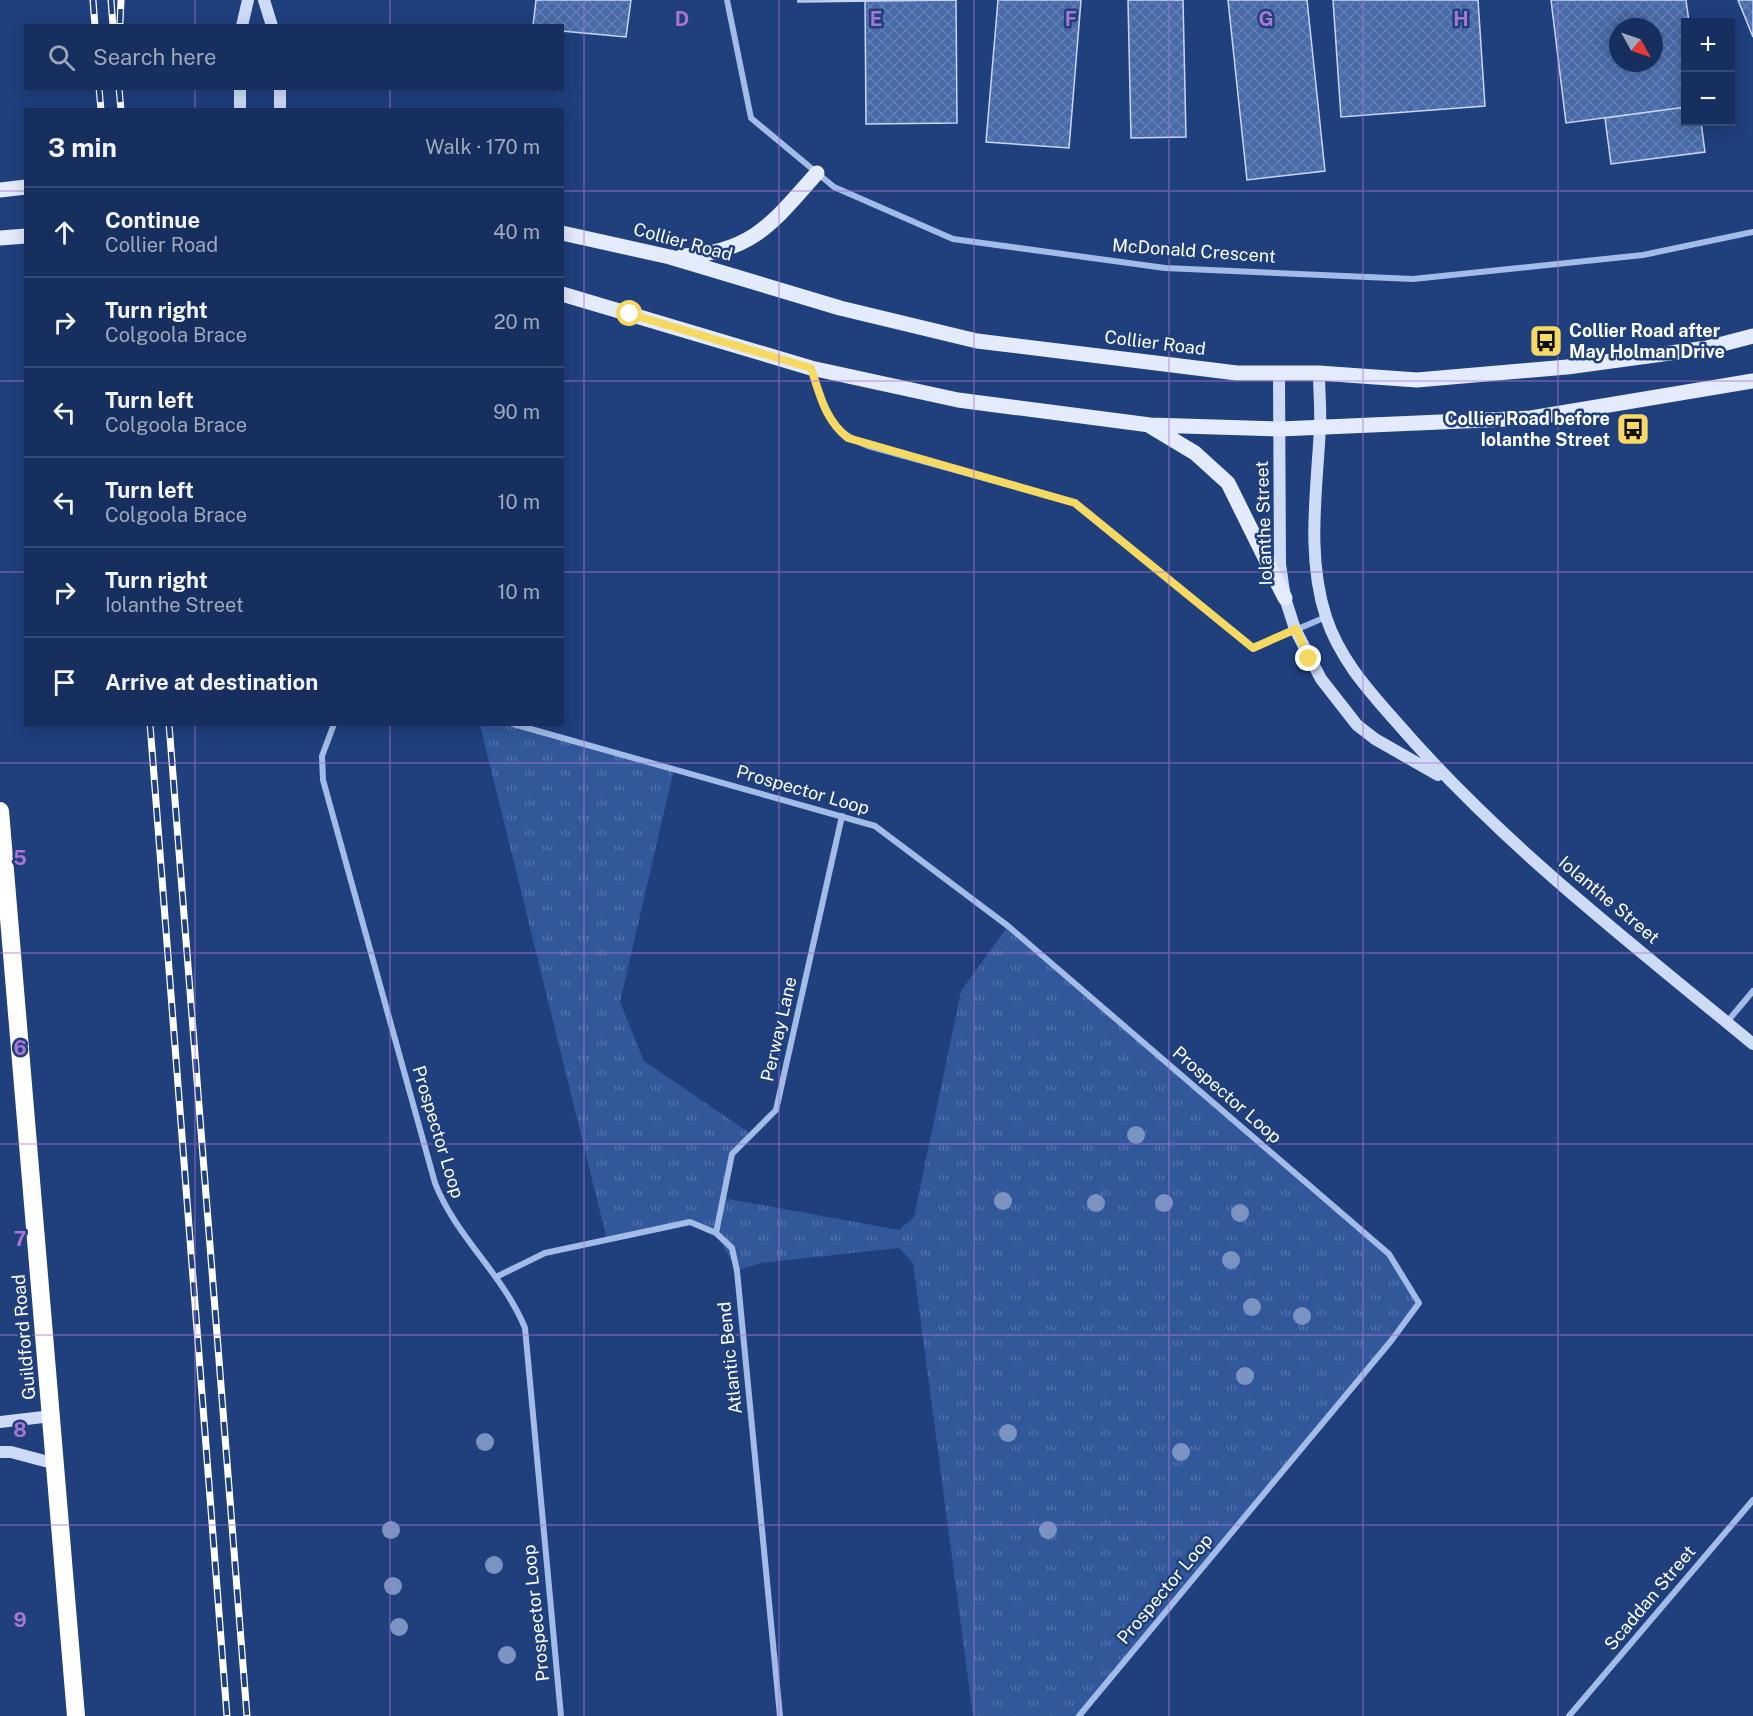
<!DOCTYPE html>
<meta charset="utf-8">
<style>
body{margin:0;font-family:"Public Sans",sans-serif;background:#203764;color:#f1f3f6}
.controls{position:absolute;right:18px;top:18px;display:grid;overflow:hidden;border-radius:0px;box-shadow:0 3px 15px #0003}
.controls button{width:54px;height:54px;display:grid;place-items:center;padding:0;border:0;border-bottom:2px solid #364a73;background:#172f5e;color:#f1f3f6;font:30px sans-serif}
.compass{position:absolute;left:1609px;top:18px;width:54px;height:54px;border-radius:50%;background:#172f5e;box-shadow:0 3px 15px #0003;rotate:130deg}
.stop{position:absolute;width:18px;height:18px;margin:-14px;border:4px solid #f5d962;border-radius:50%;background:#fff}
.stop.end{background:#f5d962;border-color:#fff;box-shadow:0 2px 6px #0008}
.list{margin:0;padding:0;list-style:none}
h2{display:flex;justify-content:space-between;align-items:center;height:78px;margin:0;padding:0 24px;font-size:26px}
h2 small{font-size:20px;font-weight:400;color:#9ea9bc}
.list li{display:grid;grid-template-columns:39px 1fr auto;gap:18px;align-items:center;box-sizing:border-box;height:90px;padding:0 24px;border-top:2px solid #364a73}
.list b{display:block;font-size:22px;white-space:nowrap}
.list p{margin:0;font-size:20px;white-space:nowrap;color:#9ea9bc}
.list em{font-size:20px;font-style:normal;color:#9ea9bc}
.icon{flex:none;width:33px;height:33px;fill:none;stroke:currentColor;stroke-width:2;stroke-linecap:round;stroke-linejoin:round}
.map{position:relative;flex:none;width:1753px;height:1716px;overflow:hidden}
.search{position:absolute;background:#172f5e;box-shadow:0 3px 15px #0003;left:24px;top:24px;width:540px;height:66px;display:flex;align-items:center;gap:15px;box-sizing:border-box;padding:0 21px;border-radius:0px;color:#9ea9bc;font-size:22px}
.panel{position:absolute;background:#172f5e;box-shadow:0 3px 15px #0003;left:24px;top:108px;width:540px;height:618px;border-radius:0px}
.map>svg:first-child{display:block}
.park{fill:url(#park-tufts)}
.building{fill:url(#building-cross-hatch);stroke:#c6d7f6;stroke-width:1.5;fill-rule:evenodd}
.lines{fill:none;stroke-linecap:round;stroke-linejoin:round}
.street{stroke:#a2bbe7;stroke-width:6}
.secondary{stroke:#cddbf6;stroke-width:12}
.primary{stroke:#e4ebfd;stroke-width:15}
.highway{stroke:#fff;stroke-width:18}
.rail-casing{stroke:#fff;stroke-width:7}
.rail{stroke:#1f3f7d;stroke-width:4.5;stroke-dasharray:14;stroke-linecap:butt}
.tree{fill:#7b93c0}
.route{stroke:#f5d962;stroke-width:8}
.grid{fill:none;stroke:#a976d5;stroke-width:1.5;stroke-opacity:0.55}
.labels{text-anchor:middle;stroke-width:5;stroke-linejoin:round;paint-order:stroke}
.street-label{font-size:18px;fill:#fff;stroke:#1f3f7d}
.poi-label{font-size:18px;font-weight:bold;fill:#fff;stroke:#1f3f7d;text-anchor:start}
.grid-label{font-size:20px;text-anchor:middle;font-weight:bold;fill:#a976d5;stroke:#1f3f7d;stroke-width:5;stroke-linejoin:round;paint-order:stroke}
</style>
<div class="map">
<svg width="1753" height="1716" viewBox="0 0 1753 1716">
<defs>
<pattern id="park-tufts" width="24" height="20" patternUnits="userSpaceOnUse" patternTransform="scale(1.5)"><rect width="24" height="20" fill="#32589c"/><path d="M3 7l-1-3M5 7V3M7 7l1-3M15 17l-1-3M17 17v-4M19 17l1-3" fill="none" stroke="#5171ab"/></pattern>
<pattern id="building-cross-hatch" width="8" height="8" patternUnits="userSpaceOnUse" patternTransform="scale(1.5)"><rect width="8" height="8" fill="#4769a7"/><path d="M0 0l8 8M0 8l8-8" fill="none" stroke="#6380b4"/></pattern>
</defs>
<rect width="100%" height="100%" fill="#1f3f7d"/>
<!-- park -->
<path class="park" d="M480,725H513L674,769L620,1002L644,1061L751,1134L732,1154L723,1198L899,1230L914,1217L961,991L1008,926L1389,1254L1419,1303L1079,1716H973L913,1263L899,1248L760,1263L737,1271L716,1233L690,1222L607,1240Z"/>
<!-- building -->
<path class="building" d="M536,0H631L626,37L562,31V26H533Z
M798,0H955L798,2Z
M956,0L957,123L866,124L865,1Z
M998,0H1081L1069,148L986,142Z
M1128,0H1183L1186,137L1131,138Z
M1228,0H1307L1325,171L1247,180Z
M1333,0H1478L1485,106L1341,117Z
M1551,0H1686L1689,22H1686V107L1566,123ZM1618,27H1654V63H1618Z
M1738,0H1753V37Z
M1686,107V122H1701L1705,152L1611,164L1605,118Z"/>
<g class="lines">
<!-- street -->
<path class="street" d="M727,0L751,118L834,187L953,239L1165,268L1413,279L1643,255L1753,232
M811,368C825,410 824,428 868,446L1075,503L1253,648L1326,617
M334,724L322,756L323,780L435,1183C456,1237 503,1274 525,1328L561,1716
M513,724L875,826L1008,926L1389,1254L1419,1303L1391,1341L1079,1716
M1727,1022L1753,991
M716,1233L732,1154L776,1110L842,816
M496,1277L545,1253L690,1222L716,1233L732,1248L737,1271L780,1716
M1569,1716L1753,1500"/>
<!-- secondary -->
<path class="secondary" d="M264,0L272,26
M242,26L248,0
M240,88V110
M280,110V88
M1319,373C1319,391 1321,410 1320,427C1317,490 1306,556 1326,617C1340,660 1370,692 1399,725C1503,845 1631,943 1753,1044
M1279,375L1280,564L1285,598L1295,629L1321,679L1357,725L1375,739L1438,775
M0,1422L52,1416
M0,1452H11L56,1464"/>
<!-- primary -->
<path class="primary" d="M0,190L26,187
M562,233L670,257L840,308L977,341L1237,373H1319L1417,380L1567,367L1707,348L1753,336
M0,238L26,236
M682,256C753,253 774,221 817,173
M562,294L811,368L958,400L1150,425L1280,429L1531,418L1753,381
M1150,426L1195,453L1228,483L1285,598"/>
<!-- highway -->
<path class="highway" d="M0,811L76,1716"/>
<!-- rail casing -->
<g class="rail-casing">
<path id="rail" d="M93,0L95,26
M111,0L113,26
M120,23L121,0
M99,88L101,110
M119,88L121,110
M150,724L227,1716
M169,724L247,1716"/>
</g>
<!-- rail -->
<use href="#rail" class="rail"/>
</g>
<!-- trees -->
<g class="tree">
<circle cx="1136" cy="1135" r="9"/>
<circle cx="1003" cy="1201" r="9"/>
<circle cx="1096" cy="1203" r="9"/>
<circle cx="1164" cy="1203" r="9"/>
<circle cx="1240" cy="1213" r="9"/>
<circle cx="1231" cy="1260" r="9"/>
<circle cx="1252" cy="1307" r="9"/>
<circle cx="1302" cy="1316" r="9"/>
<circle cx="1245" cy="1376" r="9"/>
<circle cx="1008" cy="1433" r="9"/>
<circle cx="485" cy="1442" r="9"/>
<circle cx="1181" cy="1452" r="9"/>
<circle cx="391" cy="1530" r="9"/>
<circle cx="1048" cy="1530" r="9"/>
<circle cx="494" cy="1565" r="9"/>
<circle cx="393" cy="1586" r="9"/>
<circle cx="399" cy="1627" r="9"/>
<circle cx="507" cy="1655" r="9"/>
</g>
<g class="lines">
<!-- route -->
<path class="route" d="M630,314L811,368C820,395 825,420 848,438L1075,503L1253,648L1296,629L1309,659"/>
</g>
<!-- grid -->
<path class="grid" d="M195,0V26M390,0V26M584,0V1716M779,0V1716M974,0V1716M1169,0V1716M1363,0V1716M1558,0V1716M195,88V110M390,88V110M0,191H26M562,191H1753M0,381H26M562,381H1753M0,572H26M562,572H1753M195,724V1716M390,724V1716M0,763H1753M0,953H1753M0,1144H1753M0,1335H1753M0,1525H1753"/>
<!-- icons -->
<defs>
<g id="bus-square" transform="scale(1.725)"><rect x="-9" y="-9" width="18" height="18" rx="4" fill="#f5d962" stroke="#1f3f7d"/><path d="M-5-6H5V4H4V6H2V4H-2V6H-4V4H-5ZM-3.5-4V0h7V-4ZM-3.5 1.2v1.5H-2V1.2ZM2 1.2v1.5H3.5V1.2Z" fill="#111"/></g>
</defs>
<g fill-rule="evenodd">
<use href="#bus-square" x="1546" y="341"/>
<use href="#bus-square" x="1633" y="429"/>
</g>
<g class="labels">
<!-- street labels -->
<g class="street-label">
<text transform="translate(683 242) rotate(15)" y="6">Collier Road</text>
<text transform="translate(1194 251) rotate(4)" y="6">McDonald Crescent</text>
<text transform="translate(1155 343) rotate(7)" y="6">Collier Road</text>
<text transform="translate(1264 523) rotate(-92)" y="6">Iolanthe Street</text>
<text transform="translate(803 790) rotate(16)" y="6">Prospector Loop</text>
<text transform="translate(1609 900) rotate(40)" y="6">Iolanthe Street</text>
<text transform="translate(779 1029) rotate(-77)" y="6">Perway Lane</text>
<text transform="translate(1227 1095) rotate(41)" y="6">Prospector Loop</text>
<text transform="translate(438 1132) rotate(73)" y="6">Prospector Loop</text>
<text transform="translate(24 1337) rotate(-95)" y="6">Guildford Road</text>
<text transform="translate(730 1358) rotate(-96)" y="6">Atlantic Bend</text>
<text transform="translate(1165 1589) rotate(-50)" y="6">Prospector Loop</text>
<text transform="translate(1650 1598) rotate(-50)" y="6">Scaddan Street</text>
<text transform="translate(536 1613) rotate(-96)" y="6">Prospector Loop</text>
</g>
<!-- poi labels -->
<g class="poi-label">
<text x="1569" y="337">Collier Road after<tspan x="1569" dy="21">May Holman Drive</tspan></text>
<text x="1610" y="425" text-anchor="end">Collier Road before<tspan x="1610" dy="21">Iolanthe Street</tspan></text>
</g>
</g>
<g class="grid-label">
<text x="682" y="26">D</text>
<text x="876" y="26">E</text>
<text x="1071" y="26">F</text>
<text x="1266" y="26">G</text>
<text x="1461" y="26">H</text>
<text x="20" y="865">5</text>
<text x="20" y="1055">6</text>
<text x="20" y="1246">7</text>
<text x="20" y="1437">8</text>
<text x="20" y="1627">9</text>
</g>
</svg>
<div class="controls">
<button>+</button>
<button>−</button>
</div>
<svg class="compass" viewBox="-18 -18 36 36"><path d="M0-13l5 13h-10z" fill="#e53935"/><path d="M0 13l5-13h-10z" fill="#9ea9bc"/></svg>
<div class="stop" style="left:630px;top:314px"></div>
<div class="stop end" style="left:1309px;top:659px"></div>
<div class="search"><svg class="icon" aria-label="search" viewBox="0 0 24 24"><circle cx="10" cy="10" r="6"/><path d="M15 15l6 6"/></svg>Search here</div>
<section class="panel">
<h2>3 min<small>Walk · 170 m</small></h2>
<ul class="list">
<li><svg class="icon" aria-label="ahead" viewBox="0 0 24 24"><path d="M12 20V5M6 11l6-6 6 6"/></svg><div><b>Continue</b><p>Collier Road</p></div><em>40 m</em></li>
<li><svg class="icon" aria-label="right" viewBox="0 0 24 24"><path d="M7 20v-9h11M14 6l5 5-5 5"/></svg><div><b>Turn right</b><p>Colgoola Brace</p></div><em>20 m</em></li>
<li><svg class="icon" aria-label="left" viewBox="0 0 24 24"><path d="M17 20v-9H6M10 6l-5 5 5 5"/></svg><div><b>Turn left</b><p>Colgoola Brace</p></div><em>90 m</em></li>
<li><svg class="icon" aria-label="left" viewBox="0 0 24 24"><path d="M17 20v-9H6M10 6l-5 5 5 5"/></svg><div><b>Turn left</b><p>Colgoola Brace</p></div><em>10 m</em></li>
<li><svg class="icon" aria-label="right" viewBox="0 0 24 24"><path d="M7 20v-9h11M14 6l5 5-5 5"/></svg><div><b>Turn right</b><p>Iolanthe Street</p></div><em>10 m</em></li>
<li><svg class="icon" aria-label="arrive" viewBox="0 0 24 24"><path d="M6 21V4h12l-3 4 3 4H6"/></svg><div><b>Arrive at destination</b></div></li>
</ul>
</section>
</div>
